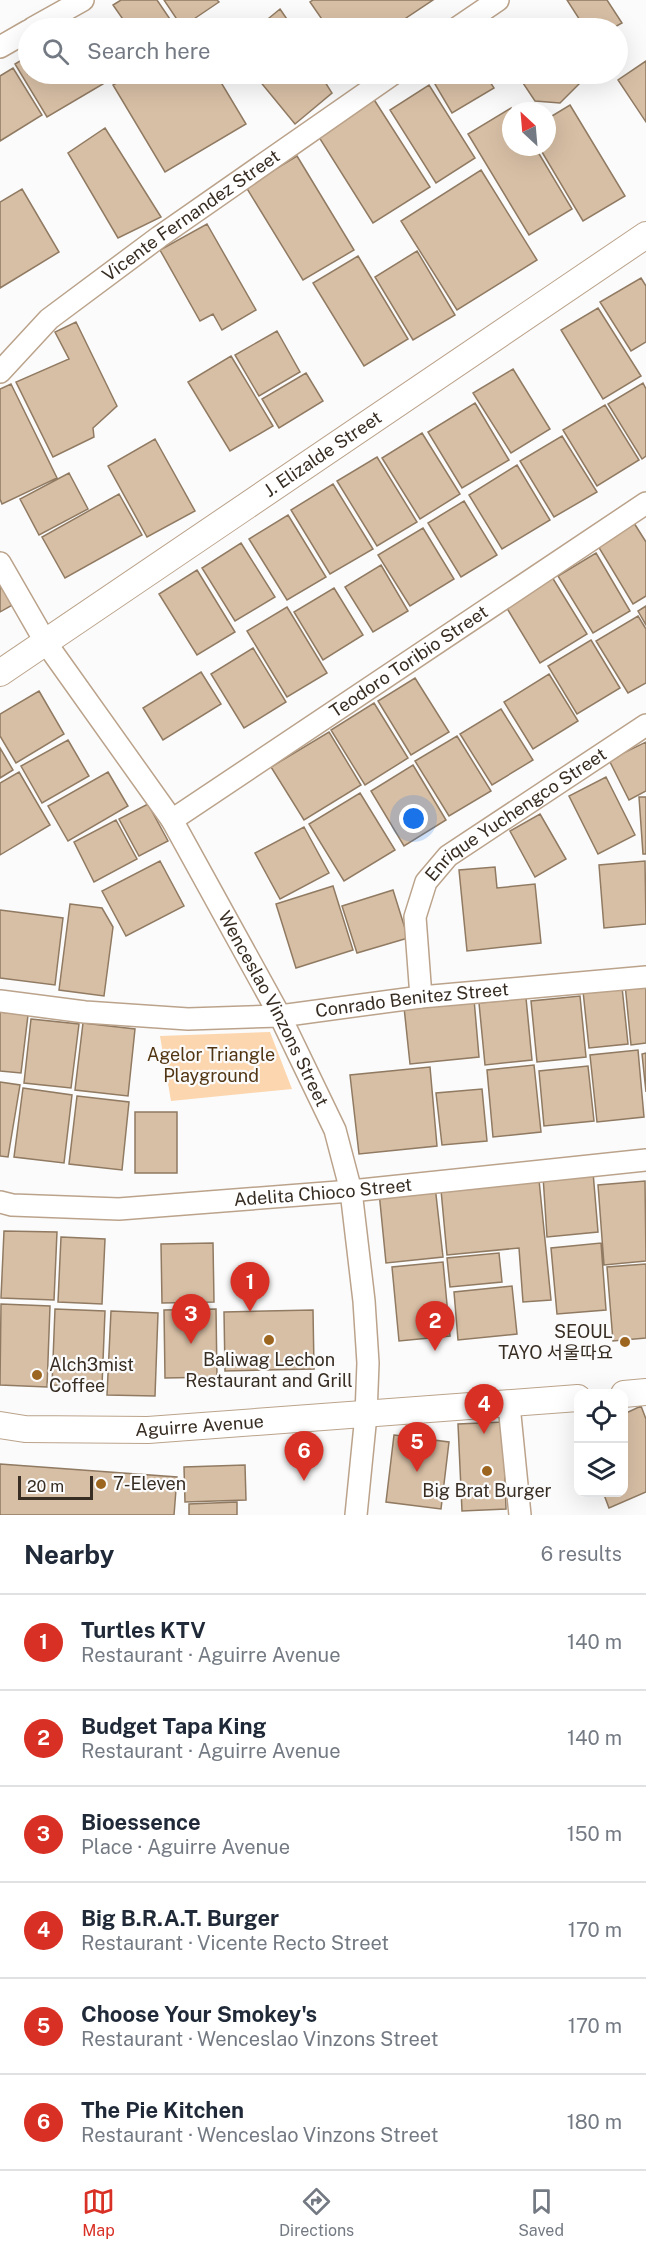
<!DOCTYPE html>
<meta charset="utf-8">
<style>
body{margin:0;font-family:"Public Sans","Noto Sans KR",sans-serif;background:#f6f6f7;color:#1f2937}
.controls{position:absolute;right:18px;bottom:18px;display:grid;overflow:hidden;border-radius:12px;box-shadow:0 6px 24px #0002}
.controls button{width:54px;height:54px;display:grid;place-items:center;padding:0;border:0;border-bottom:2px solid #e0e1e3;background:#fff;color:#1f2937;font:30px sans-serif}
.compass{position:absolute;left:502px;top:102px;width:54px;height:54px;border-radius:50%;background:#fff;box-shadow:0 6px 24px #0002;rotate:334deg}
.scale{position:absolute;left:18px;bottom:15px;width:75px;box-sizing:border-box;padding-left:6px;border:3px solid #372d23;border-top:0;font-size:16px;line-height:21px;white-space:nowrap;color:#372d23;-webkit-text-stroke:4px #fbfbfb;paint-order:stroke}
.you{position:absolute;left:414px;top:819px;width:21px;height:21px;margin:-15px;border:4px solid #fff;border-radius:50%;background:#1a73e8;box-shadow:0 0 0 9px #1a73e833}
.badge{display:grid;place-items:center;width:39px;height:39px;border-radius:50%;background:#d93025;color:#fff;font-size:20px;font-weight:700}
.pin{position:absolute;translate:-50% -50px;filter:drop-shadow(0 2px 3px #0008)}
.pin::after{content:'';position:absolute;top:32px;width:21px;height:18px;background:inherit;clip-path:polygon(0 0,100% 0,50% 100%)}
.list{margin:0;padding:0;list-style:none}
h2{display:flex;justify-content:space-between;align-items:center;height:78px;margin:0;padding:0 24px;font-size:26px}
h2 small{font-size:20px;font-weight:400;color:#747a83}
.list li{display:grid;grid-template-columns:39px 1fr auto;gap:18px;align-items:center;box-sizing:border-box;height:96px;padding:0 24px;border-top:2px solid #e0e1e3}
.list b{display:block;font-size:22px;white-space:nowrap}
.list p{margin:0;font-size:20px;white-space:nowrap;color:#747a83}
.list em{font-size:20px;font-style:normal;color:#747a83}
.icon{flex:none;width:33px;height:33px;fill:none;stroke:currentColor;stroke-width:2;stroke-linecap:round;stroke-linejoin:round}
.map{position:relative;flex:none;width:646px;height:1515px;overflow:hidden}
.search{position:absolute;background:#fff;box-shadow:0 6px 24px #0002;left:18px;right:18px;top:18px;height:66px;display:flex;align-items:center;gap:15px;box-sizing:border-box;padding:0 21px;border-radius:33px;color:#747a83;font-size:22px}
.sheet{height:654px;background:#fff}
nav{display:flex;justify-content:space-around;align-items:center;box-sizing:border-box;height:84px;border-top:2px solid #e0e1e3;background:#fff;font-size:16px;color:#747a83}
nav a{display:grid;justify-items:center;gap:3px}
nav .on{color:#d93025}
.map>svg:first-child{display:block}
.green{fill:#fcd6ae}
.building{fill:#d7bfa5;stroke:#907a62;stroke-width:1.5}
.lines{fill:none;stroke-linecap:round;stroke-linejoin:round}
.minor-casing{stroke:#bba38b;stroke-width:24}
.tertiary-casing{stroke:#bba38b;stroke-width:28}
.minor{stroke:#fff;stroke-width:21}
.tertiary{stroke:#fff;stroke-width:26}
.poi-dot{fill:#9d6620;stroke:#fbfbfb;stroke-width:2}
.labels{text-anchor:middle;stroke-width:4.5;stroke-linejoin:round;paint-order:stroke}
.street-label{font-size:18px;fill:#372d23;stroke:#fbfbfb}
.park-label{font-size:18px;fill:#523613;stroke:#fbfbfb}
.poi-label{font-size:18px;fill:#372d23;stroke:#fbfbfb}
</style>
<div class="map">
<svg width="646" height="1515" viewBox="0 0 646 1515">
<rect width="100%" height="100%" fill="#fbfbfb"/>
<!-- green -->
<path class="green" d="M270,1032L292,1089L171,1101L160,1036Z"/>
<!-- building -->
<path class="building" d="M121,0H157L176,28H129L113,5Z
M164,0H217L219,2L182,27Z
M313,0H433L391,28H328L310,2Z
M567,0H607L622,23L613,28H585Z
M280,9L293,28H257Z
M28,56V74H103L108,81L47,117L15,64Z
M646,61V122L618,80Z
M13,68L42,115L0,141V76Z
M133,74H216L246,124L165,172L113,85Z
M254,74H320L332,93L295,124Z
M429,74H485L494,88L452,113Z
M517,74H583L587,76L560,103L535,101Z
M429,85L475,158L436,183L390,110Z
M373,98L430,187L373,223L317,134Z
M570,105L625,196L583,221L539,147H547V119Z
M511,108V147H535L572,209L529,235L468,134Z
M105,128L161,217L118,238L68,153Z
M297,156L354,250L303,280L246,187Z
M481,170L537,260L457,310L401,221Z
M22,189L59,252L0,288V202Z
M207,224L256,310L222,330L213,314L200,321L160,250Z
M417,251L455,315L413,340L375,277Z
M358,256L408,339L364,366L313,283Z
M641,278L646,286V342L631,351L600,302Z
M598,308L641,376L603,399L561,330Z
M76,322L117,406L93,428L94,437L53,457L16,382L69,359L55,332Z
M277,331L300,372L259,396L235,355Z
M231,356L273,426L230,451L188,382Z
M513,369L550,429L511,453L473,393Z
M306,373L323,401L279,428L262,399Z
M643,383L646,389V456L642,459L608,404Z
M11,384L57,478L2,504L0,499V389Z
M475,403L509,460L462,488L428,432Z
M605,405L639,460L597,486L563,430Z
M422,433L460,494L420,519L382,458Z
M562,436L597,492L554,517L520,461Z
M155,439L195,511L147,537L108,466Z
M377,457L417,522L377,546L337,481Z
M517,465L550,520L502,549L469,495Z
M69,473L88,509L39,535L20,499Z
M333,484L373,549L330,574L291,510Z
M119,494L142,535L65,578L42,537Z
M464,501L497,555L461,577L428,523Z
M288,515L326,577L287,600L249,539Z
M634,523L646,542V596L633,604L598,546Z
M423,528L454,579L410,606L378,555Z
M241,543L275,597L235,621L202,568Z
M596,553L630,611L593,633L558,576Z
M381,565L408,611L373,632L345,587Z
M197,570L235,632L197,655L159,594Z
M0,576L16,603L0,612Z
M552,577L587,634L540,663L505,605Z
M334,588L363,635L323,660L294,612Z
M646,606V625L638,611Z
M287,607L327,673L287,697L247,631Z
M638,616L646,629V683L628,693L596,641Z
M591,640L620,688L577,714L548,666Z
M253,648L286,702L244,728L211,674Z
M201,672L221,704L163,740L143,708Z
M549,674L578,721L533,749L504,702Z
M415,678L449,732L411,755L378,701Z
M39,691L64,734L16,763L0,736V714Z
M374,703L408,758L365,785L331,730Z
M501,709L533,760L492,785L460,734Z
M329,732L361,785L304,820L271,767Z
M457,736L491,791L449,816L415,761Z
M68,740L89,776L42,803L21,766Z
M646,742V791L629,800L609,760Z
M0,748L13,770L0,778Z
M413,765L446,820L404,846L371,791Z
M19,772L50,825L0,855V783Z
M108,772L128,806L68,841L48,806Z
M606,777L635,835L598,854L569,796Z
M360,793L395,850L344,881L309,824Z
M639,797H646V854H643Z
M148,804L168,841L139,856L119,819Z
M540,814L566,859L535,877L510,831Z
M116,820L137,859L94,882L74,842Z
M304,827L329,873L280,899L255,853Z
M160,861L184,906L126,936L102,891Z
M645,861L646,924L604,928L599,865Z
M495,867L497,888L535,884L541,943L467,951L459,870Z
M333,886L353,950L296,968L276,904Z
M393,890L408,938L357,953L342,906Z
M70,904L102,908L113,927L104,996L59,990Z
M0,910L63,918L55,985L0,978Z
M646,982V1043L631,1045L625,984Z
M622,987L628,1044L589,1048L583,991Z
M580,996L586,1057L537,1062L531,1001Z
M526,998L532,1060L485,1065L479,1003Z
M474,999L479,1057L410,1064L404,1007Z
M0,1012L28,1015L21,1073L0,1071Z
M31,1019L79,1024L71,1088L24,1083Z
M83,1023L135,1029L128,1096L75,1090Z
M638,1050L644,1117L597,1122L590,1055Z
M646,1053V1092L642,1054Z
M534,1065L541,1132L493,1137L487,1070Z
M588,1066L594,1121L544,1126L539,1071Z
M430,1067L437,1146L359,1154L350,1075Z
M0,1082L20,1085L8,1157L0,1156Z
M23,1088L72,1095L64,1163L14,1157Z
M482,1089L487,1141L442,1145L436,1093Z
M77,1096L129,1102L122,1170L69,1164Z
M135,1112H177V1173H135Z
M593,1172L598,1232L547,1237L543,1176Z
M539,1180L551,1300L523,1302L519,1248L447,1255L441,1190Z
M645,1181L646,1261L604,1265L598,1185Z
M435,1186L443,1257L386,1263L379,1192Z
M4,1231L57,1232L54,1300L1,1298Z
M61,1237L105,1239L102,1304L58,1302Z
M213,1243L214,1302L162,1303L161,1244Z
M601,1243L606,1310L557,1314L551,1248Z
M499,1253L502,1282L450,1287L447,1258Z
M443,1262L450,1336L399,1341L392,1267Z
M646,1264V1338L613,1341L607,1267Z
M512,1286L517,1334L458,1340L454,1292Z
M1,1304L50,1306L47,1387L0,1385Z
M55,1309L105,1311L102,1386L52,1385Z
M216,1309L217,1377L165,1378L164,1310Z
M313,1310L314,1369L225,1371L224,1312Z
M111,1311L158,1313L155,1396L107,1395Z
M641,1406L646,1419V1492L609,1508L603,1492H624V1414Z
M503,1422L506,1509L462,1511L458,1424Z
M394,1435L449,1442L441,1509L386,1502Z
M0,1464L177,1477L174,1515H0Z
M245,1465L246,1500L185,1502L184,1467Z
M237,1502V1515H189V1504Z"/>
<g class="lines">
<!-- minor casing -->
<g class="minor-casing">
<g id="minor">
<path d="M33,28L83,0"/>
<path d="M457,28L498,0"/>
<path d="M0,47L28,31"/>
<path id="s1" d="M0,372L49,319L159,237L393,74"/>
<path id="s2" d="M0,563L46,643L172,820L280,1016L335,1130L351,1191L364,1301L368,1363L366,1415L356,1515"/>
<path id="s3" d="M172,820L646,503"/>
<path id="s4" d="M421,997L415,917L426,882L448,856L646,725"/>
<path id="s5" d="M0,1001L85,1012L188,1019L280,1016L421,997L646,977"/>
<path id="s6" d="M0,1202L12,1205L119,1209L351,1191L646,1160"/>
<path d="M509,1405L520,1515"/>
</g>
</g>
<!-- tertiary casing -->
<g class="tertiary-casing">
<g id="tertiary">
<path id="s7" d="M0,673L646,235"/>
<path d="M624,1394L646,1392"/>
<path id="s8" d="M0,1425L25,1429L148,1430L578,1398"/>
</g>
</g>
<!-- minor -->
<use href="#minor" class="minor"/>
<!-- tertiary -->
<use href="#tertiary" class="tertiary"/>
</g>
<!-- markers -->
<g class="poi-dot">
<circle cx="269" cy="1340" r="6"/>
<circle cx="625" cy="1342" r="6"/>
<circle cx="37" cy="1375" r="6"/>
<circle cx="487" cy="1471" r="6"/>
<circle cx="101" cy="1484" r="6"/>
</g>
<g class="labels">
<!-- street labels -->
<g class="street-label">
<text dy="6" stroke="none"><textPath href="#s1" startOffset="248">Vicente Fernandez Street</textPath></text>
<text dy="6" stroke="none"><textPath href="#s7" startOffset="390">J. Elizalde Street</textPath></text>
<text dy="6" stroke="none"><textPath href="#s3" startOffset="285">Teodoro Toribio Street</textPath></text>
<text dy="6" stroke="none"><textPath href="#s4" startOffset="230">Enrique Yuchengco Street</textPath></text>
<text dy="6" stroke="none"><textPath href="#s5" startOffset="414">Conrado Benitez Street</textPath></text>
<text dy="6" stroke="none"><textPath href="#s2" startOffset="524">Wenceslao Vinzons Street</textPath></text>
<text dy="6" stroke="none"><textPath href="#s6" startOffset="324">Adelita Chioco Street</textPath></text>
<text dy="6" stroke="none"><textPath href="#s8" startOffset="200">Aguirre Avenue</textPath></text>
</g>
<!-- park labels -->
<g class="park-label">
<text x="211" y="1061">Agelor Triangle<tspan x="211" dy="21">Playground</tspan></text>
</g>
<!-- poi labels -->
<g class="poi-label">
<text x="613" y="1338" text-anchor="end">SEOUL<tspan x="613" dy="21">TAYO 서울따요</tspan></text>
<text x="269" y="1366">Baliwag Lechon<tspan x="269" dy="21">Restaurant and Grill</tspan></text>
<text x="49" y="1371" text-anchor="start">Alch3mist<tspan x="49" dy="21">Coffee</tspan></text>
<text x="113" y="1490" text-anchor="start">7-Eleven</text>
<text x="487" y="1497">Big Brat Burger</text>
</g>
</g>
</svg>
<div class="controls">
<button><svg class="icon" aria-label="locate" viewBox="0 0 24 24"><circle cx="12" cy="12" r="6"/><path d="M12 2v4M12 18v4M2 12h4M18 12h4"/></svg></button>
<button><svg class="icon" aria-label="layers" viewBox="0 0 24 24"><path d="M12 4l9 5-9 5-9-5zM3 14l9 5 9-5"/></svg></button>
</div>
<svg class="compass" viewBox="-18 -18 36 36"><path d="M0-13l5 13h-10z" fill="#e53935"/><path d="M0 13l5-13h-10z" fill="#747a83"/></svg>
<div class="scale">20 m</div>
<div class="you"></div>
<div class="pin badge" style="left:250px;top:1312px">1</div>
<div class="pin badge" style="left:435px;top:1351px">2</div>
<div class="pin badge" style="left:191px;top:1344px">3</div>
<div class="pin badge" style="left:484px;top:1434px">4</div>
<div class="pin badge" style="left:417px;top:1472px">5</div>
<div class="pin badge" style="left:304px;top:1481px">6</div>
<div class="search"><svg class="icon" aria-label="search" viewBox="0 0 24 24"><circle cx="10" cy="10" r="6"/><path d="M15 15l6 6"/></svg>Search here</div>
</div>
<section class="sheet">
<h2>Nearby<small>6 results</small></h2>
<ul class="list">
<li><span class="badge">1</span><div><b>Turtles KTV</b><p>Restaurant · Aguirre Avenue</p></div><em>140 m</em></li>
<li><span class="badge">2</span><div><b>Budget Tapa King</b><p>Restaurant · Aguirre Avenue</p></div><em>140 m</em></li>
<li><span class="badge">3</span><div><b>Bioessence</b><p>Place · Aguirre Avenue</p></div><em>150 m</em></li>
<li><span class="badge">4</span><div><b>Big B.R.A.T. Burger</b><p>Restaurant · Vicente Recto Street</p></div><em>170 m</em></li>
<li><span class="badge">5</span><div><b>Choose Your Smokey's</b><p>Restaurant · Wenceslao Vinzons Street</p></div><em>170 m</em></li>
<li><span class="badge">6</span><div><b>The Pie Kitchen</b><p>Restaurant · Wenceslao Vinzons Street</p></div><em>180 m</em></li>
</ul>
</section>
<nav>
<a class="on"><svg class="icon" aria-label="map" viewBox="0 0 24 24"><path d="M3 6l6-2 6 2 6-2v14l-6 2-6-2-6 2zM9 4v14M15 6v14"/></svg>Map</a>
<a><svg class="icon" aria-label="directions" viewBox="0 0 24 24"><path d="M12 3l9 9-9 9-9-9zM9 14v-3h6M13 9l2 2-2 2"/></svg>Directions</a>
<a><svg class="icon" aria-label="saved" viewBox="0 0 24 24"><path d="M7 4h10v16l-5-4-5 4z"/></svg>Saved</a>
</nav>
